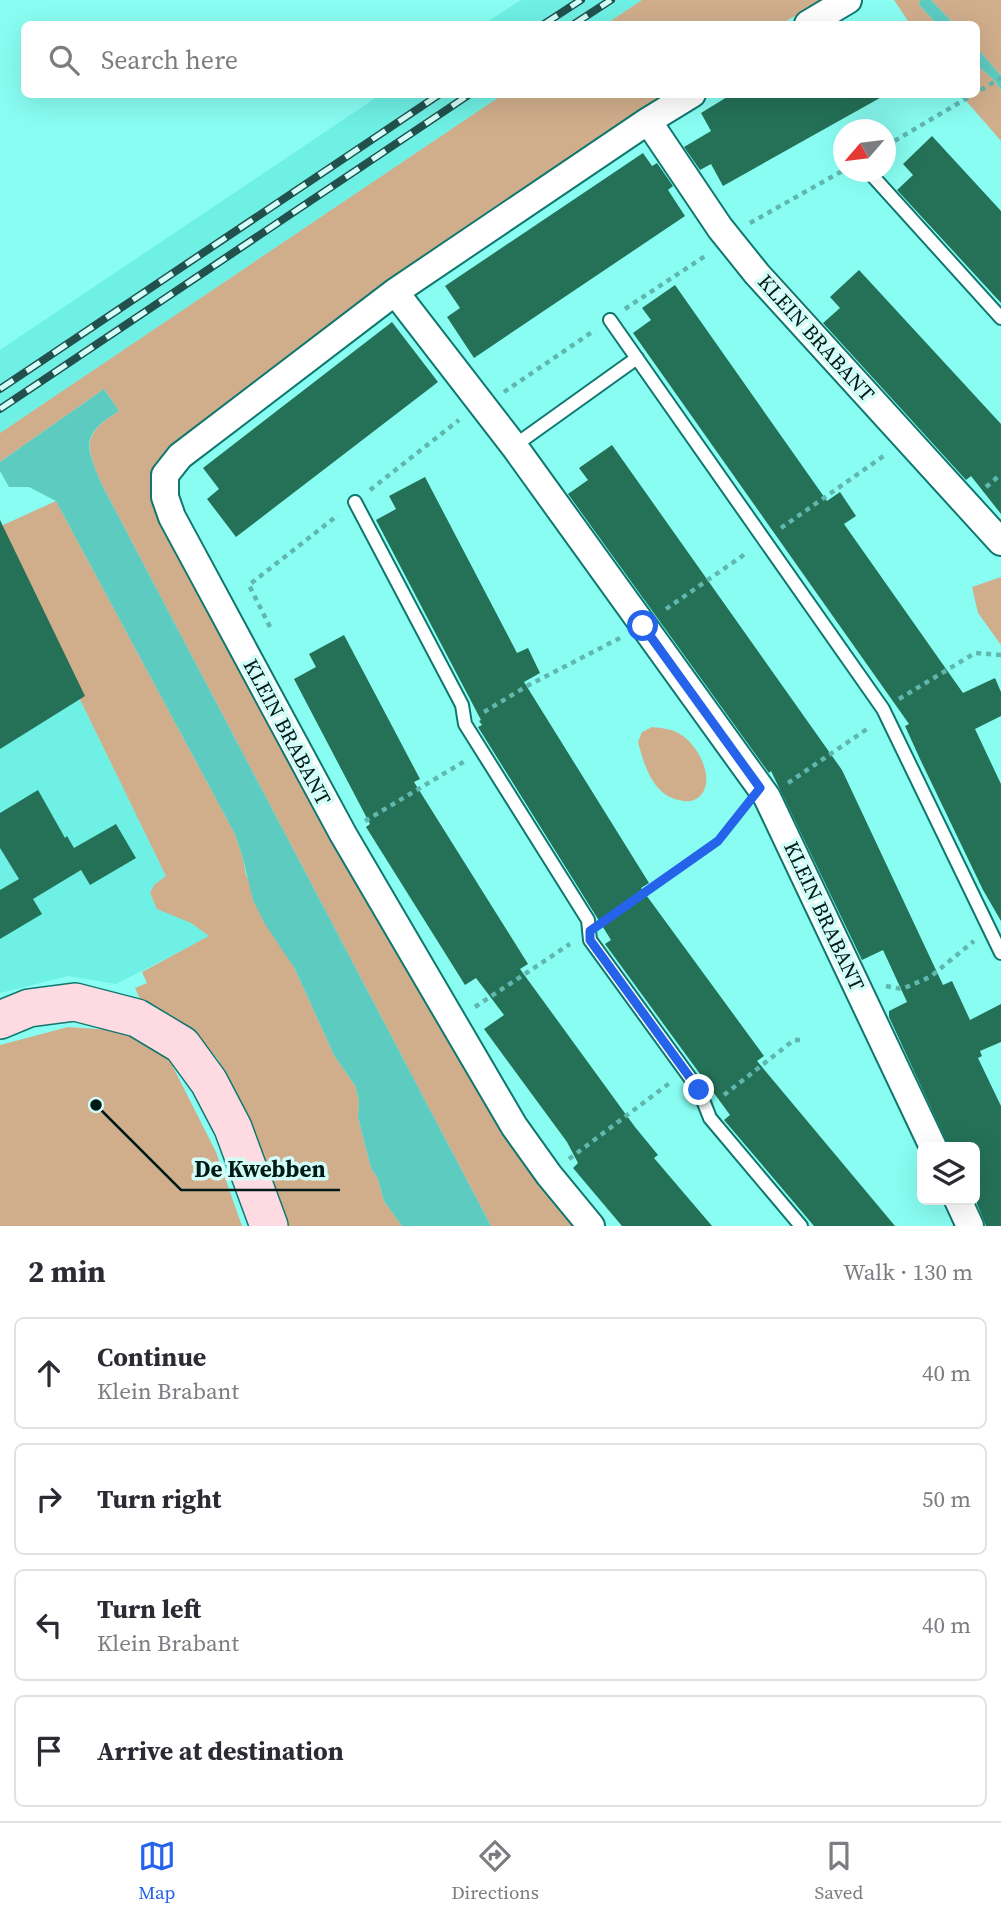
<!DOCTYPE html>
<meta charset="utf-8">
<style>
body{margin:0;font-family:"Source Serif 4",serif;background:#f2f2f3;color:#2b2b33}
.controls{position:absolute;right:21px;bottom:21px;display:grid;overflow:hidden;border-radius:10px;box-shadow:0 7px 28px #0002}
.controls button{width:63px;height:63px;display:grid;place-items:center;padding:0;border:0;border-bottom:2px solid #e1e1e2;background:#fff;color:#2b2b33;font:35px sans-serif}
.compass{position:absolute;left:833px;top:119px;width:63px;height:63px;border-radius:50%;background:#fff;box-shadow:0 7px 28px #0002;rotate:242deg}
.stop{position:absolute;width:21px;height:21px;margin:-16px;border:5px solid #2563eb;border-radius:50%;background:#fff}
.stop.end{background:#2563eb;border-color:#fff;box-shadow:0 2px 7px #0008}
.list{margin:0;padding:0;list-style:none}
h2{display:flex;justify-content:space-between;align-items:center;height:91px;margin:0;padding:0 28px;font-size:30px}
h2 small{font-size:23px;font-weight:400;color:#7c7c81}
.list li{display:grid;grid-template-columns:46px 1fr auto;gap:21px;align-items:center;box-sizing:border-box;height:112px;margin:0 14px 14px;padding:0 14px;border:2px solid #e1e1e2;border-radius:10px}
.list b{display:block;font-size:26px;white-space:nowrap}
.list p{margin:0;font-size:23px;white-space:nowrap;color:#7c7c81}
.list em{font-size:23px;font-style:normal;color:#7c7c81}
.icon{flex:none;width:38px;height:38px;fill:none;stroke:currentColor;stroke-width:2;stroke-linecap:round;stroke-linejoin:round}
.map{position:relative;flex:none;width:1001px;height:1226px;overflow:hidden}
.search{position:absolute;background:#fff;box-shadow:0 7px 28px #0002;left:21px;right:21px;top:21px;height:77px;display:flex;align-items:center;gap:18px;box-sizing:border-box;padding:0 24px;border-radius:10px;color:#7c7c81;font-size:26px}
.sheet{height:595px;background:#fff}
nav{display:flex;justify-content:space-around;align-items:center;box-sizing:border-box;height:98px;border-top:2px solid #e1e1e2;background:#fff;font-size:19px;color:#7c7c81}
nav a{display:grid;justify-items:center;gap:4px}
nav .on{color:#2563eb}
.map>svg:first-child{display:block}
.built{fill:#6ff0e4}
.green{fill:#d0ae8c}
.water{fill:#5ecbc1}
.building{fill:#247157}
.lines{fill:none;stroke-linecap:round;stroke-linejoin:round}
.lane-casing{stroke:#10776f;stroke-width:16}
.street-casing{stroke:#10776f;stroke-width:30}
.secondary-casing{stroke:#10776f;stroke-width:40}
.path{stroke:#5fb7ae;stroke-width:4.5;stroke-dasharray:5 5;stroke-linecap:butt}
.lane{stroke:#fff;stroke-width:12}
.street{stroke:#fff;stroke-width:26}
.secondary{stroke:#fedbe2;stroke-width:37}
.rail-casing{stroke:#22514d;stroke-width:8}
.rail{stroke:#d3fdf8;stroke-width:5;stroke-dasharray:16;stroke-linecap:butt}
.route{stroke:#2563eb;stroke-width:9}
.labels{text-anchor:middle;stroke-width:7;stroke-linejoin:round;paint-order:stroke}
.street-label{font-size:21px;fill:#011917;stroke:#d3fdf8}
.leader{fill:none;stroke:#011917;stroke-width:2.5}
.callout-dot{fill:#011917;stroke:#d3fdf8;stroke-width:2.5}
.callout-label{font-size:23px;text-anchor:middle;font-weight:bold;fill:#011917;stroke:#d3fdf8;stroke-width:7;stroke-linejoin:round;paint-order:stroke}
</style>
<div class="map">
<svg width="1001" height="1226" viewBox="0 0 1001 1226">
<rect width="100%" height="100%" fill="#89fdf2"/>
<!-- built -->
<path class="built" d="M521,0H642L606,24H484Z
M380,95H502L0,433V350Z
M0,526L12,560L166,876L154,885L150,893L157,908L191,923L210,936L116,984L68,976L0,993Z"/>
<!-- green -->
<path class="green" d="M642,0H823L781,24H606Z
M894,0H920L919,5L937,24H910Z
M931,0H1001V76L977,48L976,24H954Z
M977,65L994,80L1001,90V141L961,95L976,94Z
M502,95H666L377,289L168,449C147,471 147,484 156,512L289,761L451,1044L518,1154L576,1226H491L102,485C86,447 80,435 119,411L104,389L0,462V433Z
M56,501L235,834L242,855L246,875L295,969L334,1055L356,1087L359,1102L358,1117L371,1168L378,1179L384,1201L402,1226H288L255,1136L235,1090L217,1058L186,1026L140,999L135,988L147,983L142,972L209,936L191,923L157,909L150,893L154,885L166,876L12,560L1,526Z
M1001,577V645L978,613L972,587Z
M652,727C662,728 674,729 683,736C698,746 717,781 699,797C693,802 687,802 679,800C653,795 644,765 638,742L642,732Z
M68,1027L127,1031L168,1057L216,1152L242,1226H0V1045Z"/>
<!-- water -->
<path class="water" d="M920,0H931L954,24H937L919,5Z
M977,48L1001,76V90L994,80L977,65Z
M104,389L119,411C79,435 86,447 102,485L491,1226H402L384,1201L378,1179L371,1168L358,1117L359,1102L356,1087L334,1055L295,969L265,924L253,900L242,855L235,834L56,501L29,487H9L0,471V462Z"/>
<!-- building -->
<path class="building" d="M732,94H887L723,186L711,164L700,170L684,147L711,131L701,113Z
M932,136L1001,211V303L897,190L913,175L903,164Z
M643,153L652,166L657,163L673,186L668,190L685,216L474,358L447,317L460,308L445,286Z
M859,270L1001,424V514L971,476L966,480L823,323L840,308L830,297Z
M675,285L827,501L840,492L856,516L844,524L963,693L995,678L1001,692V716L975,729L1001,784V921L983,890L920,759L905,726L909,724L633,333L651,320L642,308Z
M392,322L438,382L236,537L207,499L219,489L203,468Z
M612,445L842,770L943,985L952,981L970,1020L1001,1004V1042L980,1051L982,1056L978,1058L1001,1106V1226H986L975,1199V1147H949L889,1017V1011L907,1002L883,950L862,960L771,771L769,773L568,494L588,480L579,468Z
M425,477L517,653L528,648L540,673L524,682L649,883L641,888L764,1056L757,1061L895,1226H814L724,1120L730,1115L605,944L611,940L478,727L482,725L479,721L481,720L376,520L396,509L389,496Z
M0,520L85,696L0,749Z
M344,635L420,779L414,782L528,964L520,969L635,1127L658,1155L654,1158L712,1226H622L573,1168L578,1163L567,1142L484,1029L504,1015L476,978L465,985L366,827L370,824L294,679L316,667L309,654Z
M38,790L65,838L67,836L74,848L116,824L136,858L90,885L81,870L33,899L42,914L0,939V890L19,879L0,848V813Z"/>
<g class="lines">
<!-- lane casing -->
<g class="lane-casing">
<path id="lane" d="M869,172L1001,318
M610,320L883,709L1001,953
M514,446L637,358
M355,502L462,705L465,724L588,920L590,940L699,1090L710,1118L801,1226"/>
</g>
<!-- street casing -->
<g class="street-casing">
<path id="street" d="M808,24L848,0
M648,121L720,228L757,274L1001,542
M395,292L514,446L767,797L933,1147
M958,1200L970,1226
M591,1226L549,1175L514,1126L343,834L172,517L165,497V475L180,456L395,292L648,121L692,94"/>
</g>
<!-- secondary casing -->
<g class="secondary-casing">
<path id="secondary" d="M0,1020L29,1008L75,1002L137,1018L182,1045L209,1082L233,1128L269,1226"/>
</g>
<!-- path -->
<path class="path" d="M886,146L1001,78
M750,223L844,170
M625,309L708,254
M504,392L595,330
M986,487L1001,474
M370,490L459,420
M781,528L885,455
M666,609L748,552
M270,627L249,585L338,515
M899,699L975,653L1001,655
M484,712L527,686L620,638
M788,783L870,727
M365,821L465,761
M609,917L718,841L743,810
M886,986L902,989L930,977L974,941
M475,1007L570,944
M724,1095L794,1040H805
M569,1159L671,1082"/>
<!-- lane -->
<use href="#lane" class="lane"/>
<!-- street -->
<use href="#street" class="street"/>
<!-- secondary -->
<use href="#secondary" class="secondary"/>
<!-- rail casing -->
<g class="rail-casing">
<path id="rail" d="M544,24L581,0
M574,24L611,0
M0,389L440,94
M0,409L470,94"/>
</g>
<!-- rail -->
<use href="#rail" class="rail"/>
</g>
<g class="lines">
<!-- route -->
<path class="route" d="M643,626L760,788L718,841L590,931V940L699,1090"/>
</g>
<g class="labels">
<!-- street labels -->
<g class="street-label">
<text transform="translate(816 338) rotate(48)" y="7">KLEIN BRABANT</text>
<text transform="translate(287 732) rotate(62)" y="7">KLEIN BRABANT</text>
<text transform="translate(824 916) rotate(65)" y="7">KLEIN BRABANT</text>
</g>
</g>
<!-- callouts -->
<path class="leader" d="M96 1105L181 1190H340"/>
<circle class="callout-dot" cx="96" cy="1105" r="7"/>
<g class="callout-label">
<text x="260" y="1177">De Kwebben</text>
</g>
</svg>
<div class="controls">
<button><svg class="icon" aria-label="layers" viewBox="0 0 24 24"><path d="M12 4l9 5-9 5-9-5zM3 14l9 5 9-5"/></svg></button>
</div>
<svg class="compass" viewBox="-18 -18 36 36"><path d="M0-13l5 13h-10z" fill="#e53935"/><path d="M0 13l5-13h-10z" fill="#7c7c81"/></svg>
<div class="stop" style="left:643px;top:626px"></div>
<div class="stop end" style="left:699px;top:1090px"></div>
<div class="search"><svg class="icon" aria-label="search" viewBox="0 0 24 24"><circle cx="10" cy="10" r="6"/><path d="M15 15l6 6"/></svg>Search here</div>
</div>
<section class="sheet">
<h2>2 min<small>Walk · 130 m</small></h2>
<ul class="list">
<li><svg class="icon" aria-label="ahead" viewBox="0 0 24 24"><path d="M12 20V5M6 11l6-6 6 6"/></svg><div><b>Continue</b><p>Klein Brabant</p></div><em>40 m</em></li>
<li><svg class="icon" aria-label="right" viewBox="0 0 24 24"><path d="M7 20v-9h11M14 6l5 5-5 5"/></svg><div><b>Turn right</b></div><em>50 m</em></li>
<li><svg class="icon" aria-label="left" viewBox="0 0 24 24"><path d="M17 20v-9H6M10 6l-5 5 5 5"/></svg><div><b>Turn left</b><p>Klein Brabant</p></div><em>40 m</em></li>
<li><svg class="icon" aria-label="arrive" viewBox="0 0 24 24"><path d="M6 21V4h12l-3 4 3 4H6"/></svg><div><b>Arrive at destination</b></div></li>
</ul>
</section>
<nav>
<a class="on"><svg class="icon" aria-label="map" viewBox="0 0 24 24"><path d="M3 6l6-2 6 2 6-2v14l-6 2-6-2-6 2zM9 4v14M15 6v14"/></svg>Map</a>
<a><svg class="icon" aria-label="directions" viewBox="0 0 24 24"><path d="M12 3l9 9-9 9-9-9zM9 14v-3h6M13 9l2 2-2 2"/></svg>Directions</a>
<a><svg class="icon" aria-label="saved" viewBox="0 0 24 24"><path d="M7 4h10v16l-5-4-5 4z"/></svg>Saved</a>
</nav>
